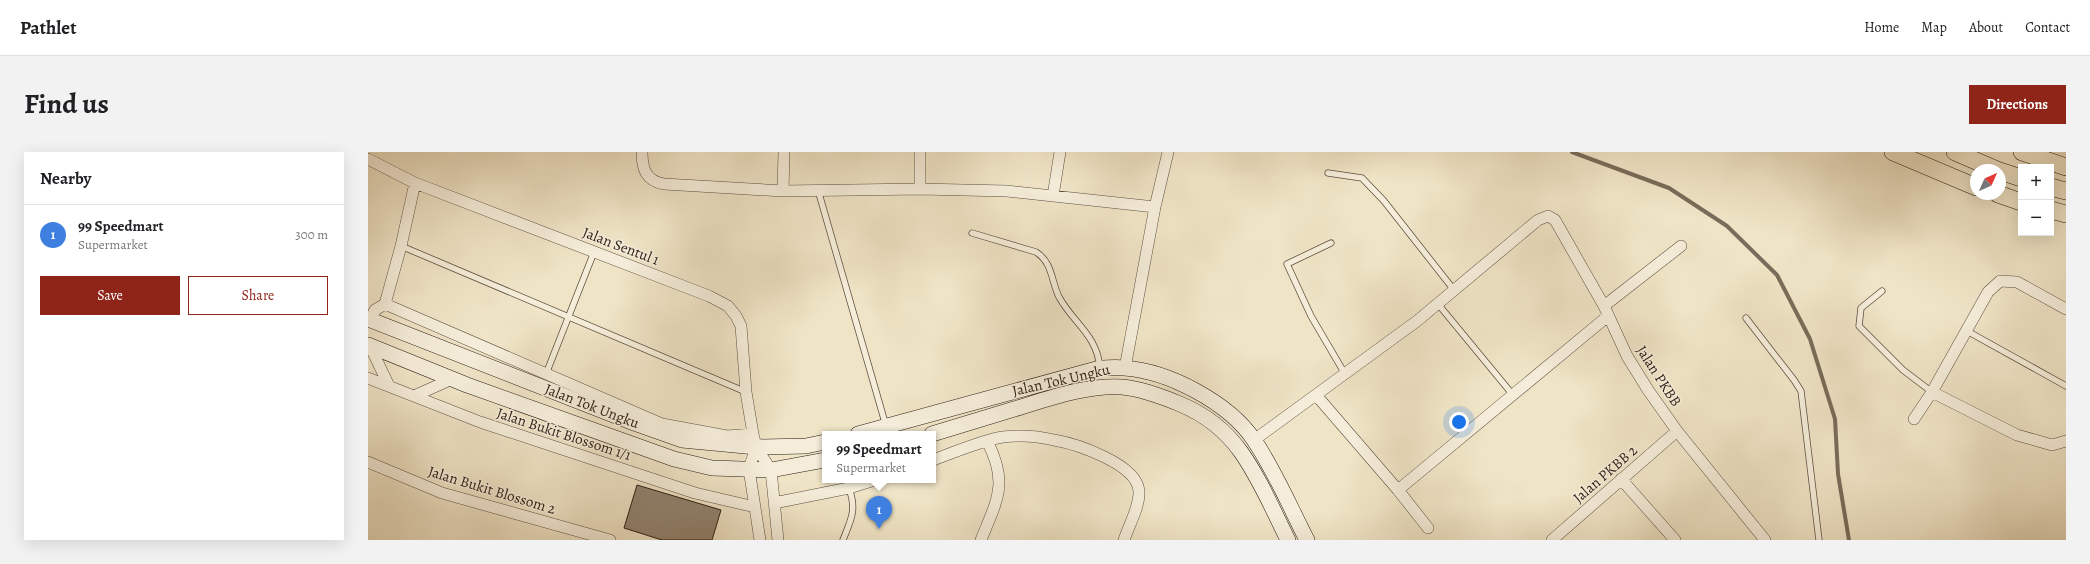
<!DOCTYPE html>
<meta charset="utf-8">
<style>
body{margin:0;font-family:Alegreya,serif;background:#f2f2f2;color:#202124}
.controls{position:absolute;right:12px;top:12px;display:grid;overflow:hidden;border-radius:0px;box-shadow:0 4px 16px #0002}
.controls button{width:36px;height:36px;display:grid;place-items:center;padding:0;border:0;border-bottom:1px solid #e0e0e0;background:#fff;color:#202124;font:20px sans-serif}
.compass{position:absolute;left:1602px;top:12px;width:36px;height:36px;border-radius:50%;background:#fff;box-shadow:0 4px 16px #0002;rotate:45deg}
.you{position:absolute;left:1091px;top:270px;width:14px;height:14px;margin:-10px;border:3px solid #fff;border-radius:50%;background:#1a73e8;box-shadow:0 0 0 6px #1a73e833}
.badge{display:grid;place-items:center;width:26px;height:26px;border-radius:50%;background:#8f2418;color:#fff;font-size:13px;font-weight:700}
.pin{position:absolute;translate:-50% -33px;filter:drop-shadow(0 1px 2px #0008)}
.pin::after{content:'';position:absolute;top:21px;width:14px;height:12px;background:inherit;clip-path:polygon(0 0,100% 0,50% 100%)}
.popup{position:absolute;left:454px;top:279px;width:114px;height:52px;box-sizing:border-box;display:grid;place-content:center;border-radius:0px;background:#fff;filter:drop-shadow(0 1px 3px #0005);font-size:13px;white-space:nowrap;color:#757577}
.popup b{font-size:15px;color:#202124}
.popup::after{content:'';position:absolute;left:50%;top:100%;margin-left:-8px;border:8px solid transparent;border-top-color:#fff}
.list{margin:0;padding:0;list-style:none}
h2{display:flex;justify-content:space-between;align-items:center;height:52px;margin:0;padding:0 16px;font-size:17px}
h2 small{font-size:13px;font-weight:400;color:#757577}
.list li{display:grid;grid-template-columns:26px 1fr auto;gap:12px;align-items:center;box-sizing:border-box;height:60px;padding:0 16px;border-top:1px solid #e0e0e0}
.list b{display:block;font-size:15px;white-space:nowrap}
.list p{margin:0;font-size:13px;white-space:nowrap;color:#757577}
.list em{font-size:13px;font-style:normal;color:#757577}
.actions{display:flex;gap:8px;padding:12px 16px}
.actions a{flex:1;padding:9px 0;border:1px solid #8f2418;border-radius:0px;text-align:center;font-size:14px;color:#8f2418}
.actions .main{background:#8f2418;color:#fff}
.map{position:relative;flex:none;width:1698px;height:388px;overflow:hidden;border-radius:0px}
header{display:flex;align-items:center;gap:24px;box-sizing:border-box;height:56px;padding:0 20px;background:#fff;border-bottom:1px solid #e0e0e0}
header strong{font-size:19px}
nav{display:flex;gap:22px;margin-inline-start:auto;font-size:14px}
.intro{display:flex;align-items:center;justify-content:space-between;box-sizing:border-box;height:96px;padding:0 24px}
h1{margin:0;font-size:28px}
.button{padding:10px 18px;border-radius:0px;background:#8f2418;color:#fff;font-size:14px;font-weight:700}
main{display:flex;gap:24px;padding:0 24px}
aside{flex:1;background:#fff;border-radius:0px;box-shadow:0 4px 16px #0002}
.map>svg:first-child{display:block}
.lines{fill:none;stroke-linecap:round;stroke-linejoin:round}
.stream{stroke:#796c5a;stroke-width:4}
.building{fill:#918471;stroke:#2c1d14}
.service-casing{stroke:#5d4f40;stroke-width:7}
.minor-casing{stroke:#5d4f40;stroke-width:12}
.secondary-casing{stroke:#2c1d14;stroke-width:16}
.primary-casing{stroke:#2c1d14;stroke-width:18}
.service{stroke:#f5edda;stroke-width:5.5}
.minor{stroke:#f5edda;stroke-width:11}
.secondary{stroke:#f5edda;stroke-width:15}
.primary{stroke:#efe4c6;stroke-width:17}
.labels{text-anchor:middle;stroke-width:3;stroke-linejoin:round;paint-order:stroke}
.street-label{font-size:15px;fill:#2c1d14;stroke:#f5edda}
</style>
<header>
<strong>Pathlet</strong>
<nav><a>Home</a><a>Map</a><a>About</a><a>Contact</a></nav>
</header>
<div class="intro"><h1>Find us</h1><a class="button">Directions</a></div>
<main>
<aside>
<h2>Nearby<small></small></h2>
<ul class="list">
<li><span class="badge" style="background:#3f7fe0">1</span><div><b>99 Speedmart</b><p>Supermarket</p></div><em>300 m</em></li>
</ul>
<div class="actions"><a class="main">Save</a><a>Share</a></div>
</aside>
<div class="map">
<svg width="1698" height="388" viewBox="0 0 1698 388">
<rect width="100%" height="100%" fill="#efe4c6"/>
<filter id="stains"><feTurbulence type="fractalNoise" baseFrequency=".005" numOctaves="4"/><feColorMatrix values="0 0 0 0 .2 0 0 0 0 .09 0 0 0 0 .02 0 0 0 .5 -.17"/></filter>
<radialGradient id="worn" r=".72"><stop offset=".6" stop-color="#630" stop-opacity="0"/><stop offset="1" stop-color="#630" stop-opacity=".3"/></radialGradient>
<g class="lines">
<!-- stream -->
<path class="stream" d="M1204,0L1301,36L1359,74L1409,123L1442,187L1467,267L1470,322L1481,388"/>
</g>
<!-- building -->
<path class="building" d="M269,333L353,358L344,388H294L256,376Z"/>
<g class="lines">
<!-- service casing -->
<g class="service-casing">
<path id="service" d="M960,21L994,26L1016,49L1086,138
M450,38L518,274
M604,81L668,100C685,111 683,129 691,145C706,172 729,183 732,216
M963,91L919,112L943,164L977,222
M33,94L378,240
M1514,139L1493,156L1491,174L1535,218L1564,240
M1070,152L1145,243
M1378,166L1426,228L1433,239L1451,388
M1599,179L1698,234
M178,222L226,100
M475,388C483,367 489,359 481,336"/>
</g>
<!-- minor casing -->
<g class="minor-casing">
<path id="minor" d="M274,0C274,17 278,29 296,32L415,39L552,37L639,39L787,55
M0,7L47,31L341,144L360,154L368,164L373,174L378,240L385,282L388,295L403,318L410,388
M552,37V0
M415,39L416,0
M685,44L692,0
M17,152L33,94L47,31
M1236,154L1313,94
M2,168L7,158L17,152L294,272L359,284L385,282
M2,194L21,234
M757,216L787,55L800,0
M0,226L112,270L327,341L387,355
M1564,240L1649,283L1684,293L1698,289
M948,243L1030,338L1060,376
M46,244L84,227
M1546,267L1564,240L1620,140L1632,129L1649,130L1698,157
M886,288L1049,169L1170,68L1180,64L1187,68L1236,154L1259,204L1280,238L1309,279L1397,388
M388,295L381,317L392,388
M565,308C584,301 615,288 635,285C651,283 670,284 686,288C709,292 769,312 771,339C772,354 761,373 756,388
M0,310L74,341L242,388
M1253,327L1307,388
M1030,338L1240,164
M406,351L481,336L507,328
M613,388C629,348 641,331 619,289
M1184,388L1309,279"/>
</g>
<!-- secondary casing -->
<g class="secondary-casing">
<path id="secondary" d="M0,167L266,271L314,288L388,295L438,294L457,290
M0,193L99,233L306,307L344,316L403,318L457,308
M490,282L732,216C740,216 748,215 756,216C801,219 861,251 886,288C907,319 922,355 939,388
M564,282C593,273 623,264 653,255C685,245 720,233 754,235C774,237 793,244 812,252C836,262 858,279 873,300C892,327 905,358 920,388"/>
</g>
<!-- primary casing -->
<g class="primary-casing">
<path id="primary" d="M1525,0L1608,35
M1587,0L1629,18
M1654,0L1698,15
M1632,19L1653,26
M1683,35L1698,39
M1630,42L1653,50
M1683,58L1698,62"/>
</g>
<!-- service -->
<use href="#service" class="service"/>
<!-- minor -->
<use href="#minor" class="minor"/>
<!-- secondary -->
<use href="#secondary" class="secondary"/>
<!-- primary -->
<use href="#primary" class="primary"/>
</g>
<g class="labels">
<!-- street labels -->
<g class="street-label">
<text transform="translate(253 94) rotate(21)" y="5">Jalan Sentul 1</text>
<text transform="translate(1291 224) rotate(57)" y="5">Jalan PKBB</text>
<text transform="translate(693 228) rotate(-13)" y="5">Jalan Tok Ungku</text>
<text transform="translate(224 254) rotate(21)" y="5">Jalan Tok Ungku</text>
<text transform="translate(196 282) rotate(18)" y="5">Jalan Bukit Blossom 1/1</text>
<text transform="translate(1237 322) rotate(-41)" y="5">Jalan PKBB 2</text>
<text transform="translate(124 338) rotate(17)" y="5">Jalan Bukit Blossom 2</text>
</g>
</g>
<rect width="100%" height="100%" filter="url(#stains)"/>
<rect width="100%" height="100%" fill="url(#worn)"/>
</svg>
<div class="controls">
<button>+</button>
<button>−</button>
</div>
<svg class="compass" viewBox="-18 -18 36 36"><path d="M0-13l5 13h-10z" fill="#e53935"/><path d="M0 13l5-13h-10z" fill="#757577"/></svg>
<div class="you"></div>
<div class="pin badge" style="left:511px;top:377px;background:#3f7fe0">1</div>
<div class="popup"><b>99 Speedmart</b>Supermarket</div>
</div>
</main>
